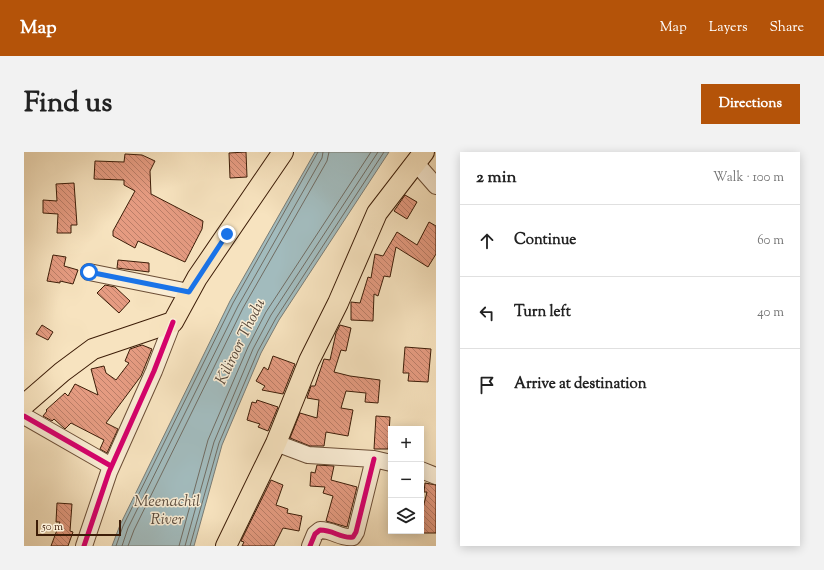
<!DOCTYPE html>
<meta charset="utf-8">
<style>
body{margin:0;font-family:"Sorts Mill Goudy",serif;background:#f2f2f2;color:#222}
.controls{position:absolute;right:12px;bottom:12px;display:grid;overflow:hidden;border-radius:0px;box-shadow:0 2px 10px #0003}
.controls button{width:36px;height:36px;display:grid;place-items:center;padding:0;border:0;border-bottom:1px solid #e0e0e0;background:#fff;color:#222;font:20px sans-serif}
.scale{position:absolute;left:12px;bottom:10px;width:85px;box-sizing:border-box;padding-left:4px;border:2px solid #3d1d08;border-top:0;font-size:11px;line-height:14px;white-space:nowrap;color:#3d1d08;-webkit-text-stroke:3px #faedd5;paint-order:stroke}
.stop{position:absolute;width:12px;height:12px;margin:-9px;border:3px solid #1a73e8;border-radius:50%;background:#fff}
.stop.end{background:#1a73e8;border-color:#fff;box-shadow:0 1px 4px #0008}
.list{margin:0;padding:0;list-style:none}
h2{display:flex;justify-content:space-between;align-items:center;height:52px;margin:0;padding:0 16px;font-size:17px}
h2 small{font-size:13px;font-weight:400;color:#767676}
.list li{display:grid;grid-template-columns:26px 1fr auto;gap:12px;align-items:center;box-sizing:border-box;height:72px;padding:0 16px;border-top:1px solid #e0e0e0}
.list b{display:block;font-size:15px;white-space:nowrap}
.list em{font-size:13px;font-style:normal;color:#767676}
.icon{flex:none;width:22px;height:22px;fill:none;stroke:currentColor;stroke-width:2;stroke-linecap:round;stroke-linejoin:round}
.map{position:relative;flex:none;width:412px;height:394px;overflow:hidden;border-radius:0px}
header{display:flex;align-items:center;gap:24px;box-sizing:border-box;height:56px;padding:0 20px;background:#b45309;color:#fff}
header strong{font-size:19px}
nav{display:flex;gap:22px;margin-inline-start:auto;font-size:14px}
.intro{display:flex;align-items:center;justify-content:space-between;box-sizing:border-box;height:96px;padding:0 24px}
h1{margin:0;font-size:28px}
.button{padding:10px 18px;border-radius:0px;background:#b45309;color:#fff;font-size:14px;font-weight:700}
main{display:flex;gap:24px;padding:0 24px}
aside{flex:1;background:#fff;border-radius:0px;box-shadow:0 2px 10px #0003}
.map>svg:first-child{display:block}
.water{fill:#a2bbbd;stroke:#7a7c75}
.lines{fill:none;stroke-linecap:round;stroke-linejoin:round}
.shore{stroke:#706c62;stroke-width:1}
.building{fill:url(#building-back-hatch);stroke:#3d1d08}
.minor-casing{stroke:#6c4e36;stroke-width:18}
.major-casing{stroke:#3d1d08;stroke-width:22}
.minor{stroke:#faedd5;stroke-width:16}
.major{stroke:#f7e3bf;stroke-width:20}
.cycleway-casing{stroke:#faedd5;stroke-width:8}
.cycleway{stroke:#d6006c;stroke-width:5}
.route{stroke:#1a73e8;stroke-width:5}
.labels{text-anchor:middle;stroke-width:3;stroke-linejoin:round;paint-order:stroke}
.water-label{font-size:16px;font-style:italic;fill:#5b4c3e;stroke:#faedd5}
</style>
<header>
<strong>Map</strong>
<nav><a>Map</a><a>Layers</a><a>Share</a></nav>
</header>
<div class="intro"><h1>Find us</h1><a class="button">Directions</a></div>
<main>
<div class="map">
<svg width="412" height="394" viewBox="0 0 412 394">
<defs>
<pattern id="building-back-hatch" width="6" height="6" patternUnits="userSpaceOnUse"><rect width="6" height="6" fill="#e59b81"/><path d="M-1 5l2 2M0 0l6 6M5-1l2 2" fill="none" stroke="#bb7e68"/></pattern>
</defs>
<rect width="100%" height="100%" fill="#f7e3bf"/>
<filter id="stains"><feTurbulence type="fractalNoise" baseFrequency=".005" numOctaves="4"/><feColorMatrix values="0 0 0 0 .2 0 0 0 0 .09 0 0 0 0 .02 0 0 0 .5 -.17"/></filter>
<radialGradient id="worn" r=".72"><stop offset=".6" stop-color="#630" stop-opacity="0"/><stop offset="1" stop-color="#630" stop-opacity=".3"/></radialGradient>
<!-- water -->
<path class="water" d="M291,0H365L255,168L237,201L198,293L170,394H88L96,373L206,149Z"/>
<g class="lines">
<!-- shore -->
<path class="shore" d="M92,394L99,374L209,151L294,0
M98,394L104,376L214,154L298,6L299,0
M104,394L110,378L219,156L303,9L305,0
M155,394L184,288L224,195L242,160L347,0
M161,394L190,290L229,197L247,163L354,0
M166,394L195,291L234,199L252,166L360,0"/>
</g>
<!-- building -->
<path class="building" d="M222,0L223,25L206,26L205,1Z
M101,2L118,3L131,9L126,19L127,42L179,69L178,77L161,110L114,89L111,96L89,84V79L111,39L100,33V28L70,27L71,9L100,10Z
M50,31L53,73H47V81H33L34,62L19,61V48L33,49L32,32Z
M381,43L393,50L383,67L370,59Z
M405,70L412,74V102L404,115L372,95L366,125L360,124L354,144L350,142L349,169L327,168V150L336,151L344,125L347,126L351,102L359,104L373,80L393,93Z
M29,103L42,105L40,114L54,118L49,132L36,129V131L23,129Z
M94,108L125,111V120L93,116Z
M81,133L91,135L106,149L95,161L73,141Z
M18,173L29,180L24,188L12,182Z
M316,173L327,176L322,199L317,198L310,220L326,224L356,228L354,251L341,250L342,241L322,239L317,256L329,258L324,284L302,280L300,294H286L266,286L276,261L293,266L295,248L283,246L287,234H291L300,207L306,208L312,181Z
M118,193L128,197L117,224L82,271L94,277L83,301L76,297L80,288L47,271L41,277L30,267L28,269L19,264L23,259L22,258L41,241L44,244L51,232L74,243L67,217L80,214L82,221L92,228L105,211L101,209L106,197Z
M381,195L407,197L404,230L384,229L385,221H379Z
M249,204L271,212L259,242L238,238L241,234L232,229L240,215L244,218Z
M233,248L254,255L244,279L234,275L236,272L223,268L228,250L232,251Z
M352,264L366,265L364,297H350Z
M293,313L310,314L307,328L333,335L323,375L302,369L309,344L299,341L301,335L286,334L287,320L291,321Z
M247,328L259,333L252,353L264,357L263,361L278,364L275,379L259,376L250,394H218L220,390L217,389Z
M401,331L412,333V381H397V364L403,340H400Z
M33,351L48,352L46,379L49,380L44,394H27L36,370H32Z"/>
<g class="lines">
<!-- minor casing -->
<g class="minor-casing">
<path id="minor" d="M391,10L412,34
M65,120L165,140
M0,264L87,314
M252,291L284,303L350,307L367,311
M397,318L412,324
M60,394L85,320L130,219L149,170
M286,394L291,382L296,378C310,378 317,387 329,385L332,380L350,307"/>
</g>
<!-- major casing -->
<g class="major-casing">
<path id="major" d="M0,253L38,220L69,197L149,170L173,126L259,0
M202,394L252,291L285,209L314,151L353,61L400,0"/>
</g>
<!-- minor -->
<use href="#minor" class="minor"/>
<!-- major -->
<use href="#major" class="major"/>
<!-- cycleway casing -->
<g class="cycleway-casing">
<path id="cycleway" d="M0,264L87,314
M60,394L85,320L130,219L149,170
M286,394L291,382L296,378C310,378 317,387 329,385L332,380L350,307"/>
</g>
<!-- cycleway -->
<use href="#cycleway" class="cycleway"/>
</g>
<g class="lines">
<!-- route -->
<path class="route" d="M65,120L165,140L203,82"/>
</g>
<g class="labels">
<!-- water labels -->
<g class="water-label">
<text transform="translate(215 189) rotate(-64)" y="6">Kiliroor Thodu</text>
<text x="143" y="354">Meenachil<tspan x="143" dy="18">River</tspan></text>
</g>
</g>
<rect width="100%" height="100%" filter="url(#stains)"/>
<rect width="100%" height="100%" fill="url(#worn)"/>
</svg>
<div class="controls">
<button>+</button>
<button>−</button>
<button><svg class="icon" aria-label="layers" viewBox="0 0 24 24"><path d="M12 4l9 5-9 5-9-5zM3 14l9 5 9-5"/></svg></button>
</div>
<div class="scale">50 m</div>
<div class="stop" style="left:65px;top:120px"></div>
<div class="stop end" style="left:203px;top:82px"></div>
</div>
<aside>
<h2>2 min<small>Walk · 100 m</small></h2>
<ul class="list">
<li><svg class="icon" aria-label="ahead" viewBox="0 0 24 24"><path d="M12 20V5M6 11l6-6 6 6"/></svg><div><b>Continue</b></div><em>60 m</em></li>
<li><svg class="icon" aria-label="left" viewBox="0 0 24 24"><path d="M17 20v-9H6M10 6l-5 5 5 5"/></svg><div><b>Turn left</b></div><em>40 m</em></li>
<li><svg class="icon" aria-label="arrive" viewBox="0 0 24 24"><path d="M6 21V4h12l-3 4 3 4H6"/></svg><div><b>Arrive at destination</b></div></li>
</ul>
</aside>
</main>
